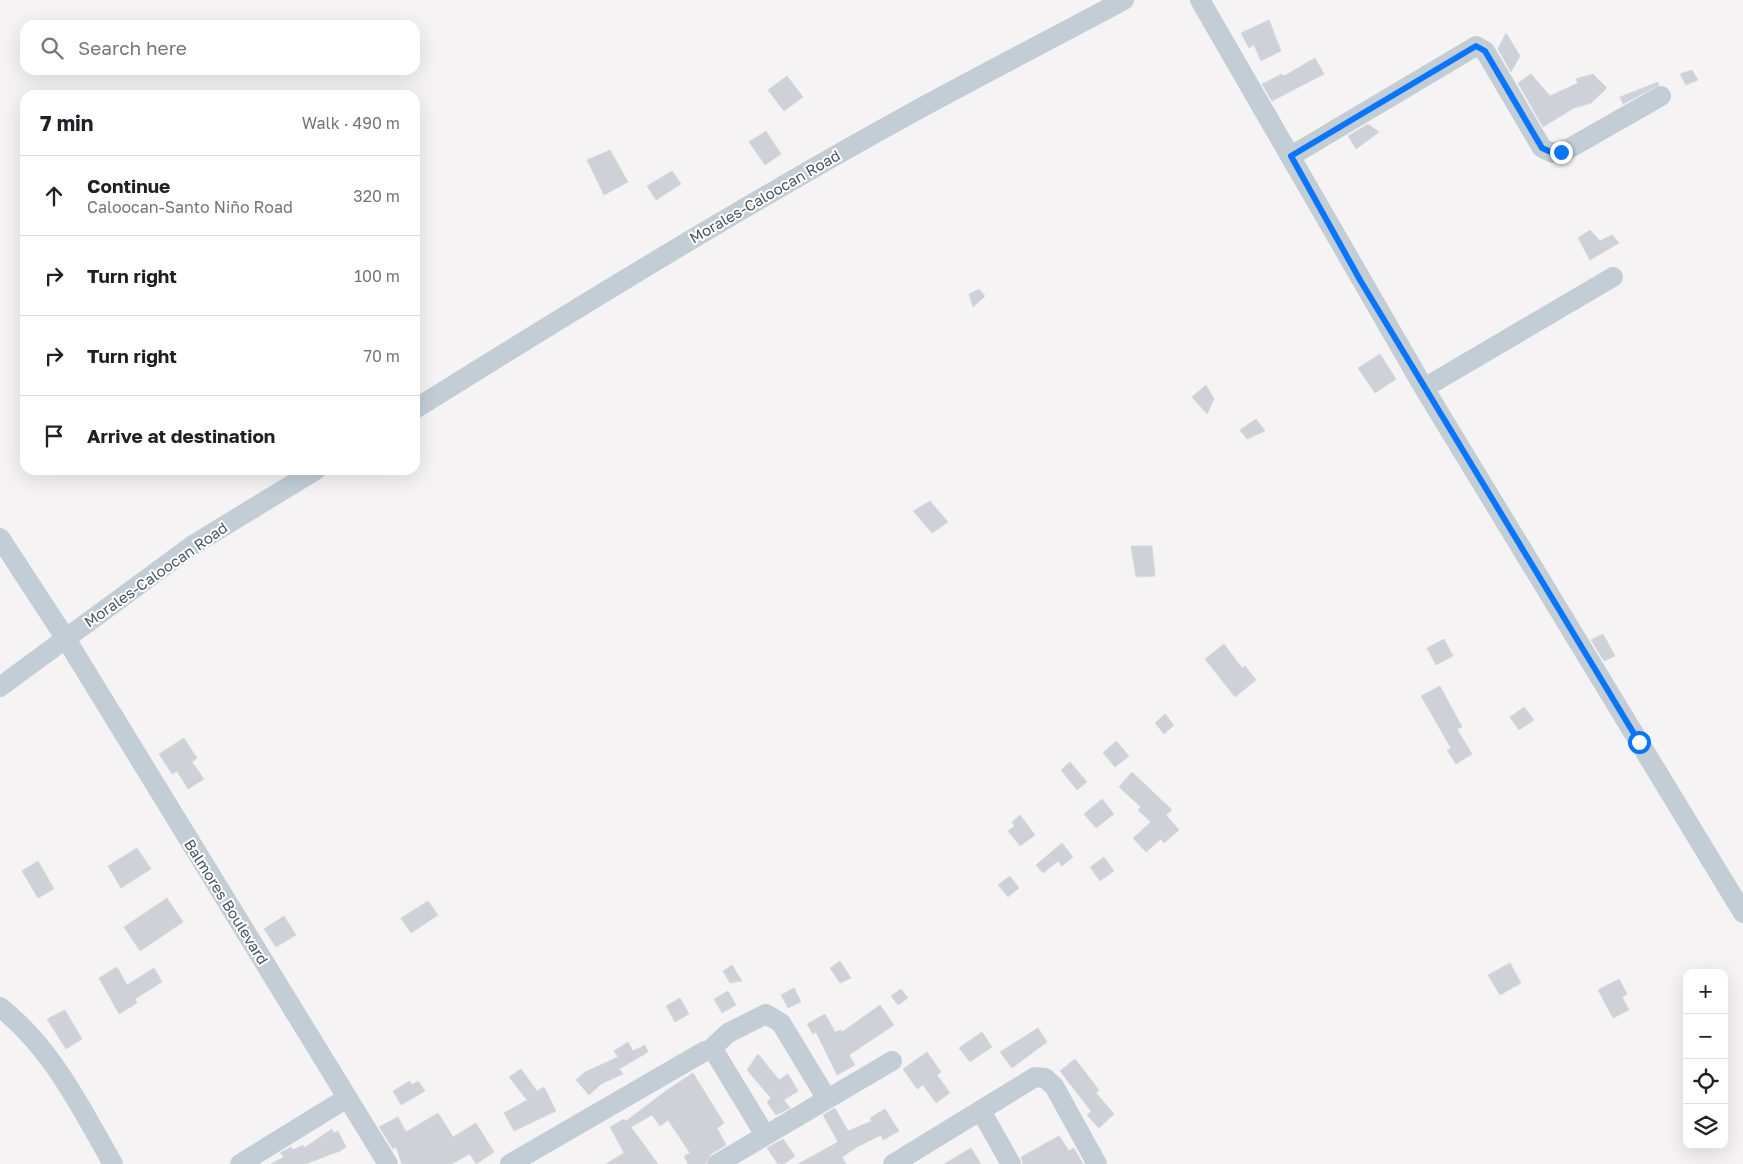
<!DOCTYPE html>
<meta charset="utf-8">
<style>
body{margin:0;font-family:"Golos Text",sans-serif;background:#f6f6f6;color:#202124}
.controls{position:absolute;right:15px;bottom:15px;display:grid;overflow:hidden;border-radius:10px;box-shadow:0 5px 20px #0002}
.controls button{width:45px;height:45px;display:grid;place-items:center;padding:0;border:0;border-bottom:1px solid #e0e0e0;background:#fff;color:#202124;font:25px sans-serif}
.stop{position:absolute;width:15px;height:15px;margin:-11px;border:4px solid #0875fa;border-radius:50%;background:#fff}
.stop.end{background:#0875fa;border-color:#fff;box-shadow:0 1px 5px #0008}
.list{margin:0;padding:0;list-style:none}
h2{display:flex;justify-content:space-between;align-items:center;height:65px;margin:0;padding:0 20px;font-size:21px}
h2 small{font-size:16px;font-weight:400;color:#757577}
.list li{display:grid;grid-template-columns:32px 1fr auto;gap:15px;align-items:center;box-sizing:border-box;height:80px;padding:0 20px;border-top:1px solid #e0e0e0}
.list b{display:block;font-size:19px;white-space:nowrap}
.list p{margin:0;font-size:16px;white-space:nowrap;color:#757577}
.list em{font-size:16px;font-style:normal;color:#757577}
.icon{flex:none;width:28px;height:28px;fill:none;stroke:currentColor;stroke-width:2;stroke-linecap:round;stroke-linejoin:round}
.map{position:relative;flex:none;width:1743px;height:1164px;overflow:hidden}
.search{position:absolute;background:#fff;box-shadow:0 5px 20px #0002;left:20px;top:20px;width:400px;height:55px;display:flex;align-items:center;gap:12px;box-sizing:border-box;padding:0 18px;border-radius:15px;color:#757577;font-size:19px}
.panel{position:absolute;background:#fff;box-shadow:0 5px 20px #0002;left:20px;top:90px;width:400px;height:385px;border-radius:15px}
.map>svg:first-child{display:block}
.building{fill:#ced2d8;stroke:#d6d9de}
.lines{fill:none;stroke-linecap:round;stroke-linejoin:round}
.minor{stroke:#c2cdd5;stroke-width:20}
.route{stroke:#0875fa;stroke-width:6}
.labels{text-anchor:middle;stroke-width:4;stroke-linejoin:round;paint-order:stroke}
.street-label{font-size:15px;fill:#485663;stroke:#fff}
</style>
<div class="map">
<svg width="1743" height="1164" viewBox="0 0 1743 1164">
<rect width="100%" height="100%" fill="#f5f3f3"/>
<!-- building -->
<path class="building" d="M1269,20L1281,51L1261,61L1254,45L1249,48L1241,33Z
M1506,33L1520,56L1511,72L1498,49Z
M1315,58L1324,74L1272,101L1262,84L1282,74L1284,76Z
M1692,70L1698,80L1686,85L1680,74Z
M1531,74L1550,96L1578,83L1576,79L1593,74L1607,88L1591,103L1574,108L1543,127L1518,83Z
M787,76L803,97L784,111L768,90Z
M1658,82L1659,85L1623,104L1620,97Z
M1368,124L1379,132L1356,149L1348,136Z
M766,131L781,154L765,165L749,142Z
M610,150L628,182L604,195L587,160Z
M672,171L681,184L656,200L647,186Z
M1590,230L1600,241L1612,235L1619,243L1590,260L1578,238Z
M979,289L985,296L973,307L969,294Z
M1380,354L1396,379L1375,393L1358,368Z
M1206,385L1214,399L1207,414L1192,397Z
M1256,419L1265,431L1247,439L1240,430Z
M930,501L948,522L932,533L913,511Z
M1131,546H1152L1155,576L1136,577Z
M1603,634L1615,656L1604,661L1591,640Z
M1444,639L1453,656L1436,665L1427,648Z
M1224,644L1242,668L1245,666L1256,680L1235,697L1205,659Z
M1440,686L1462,727L1457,729L1472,754L1456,764L1447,750L1451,748L1421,696Z
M1524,707L1534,720L1519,730L1510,717Z
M1165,714L1174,725L1164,734L1155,723Z
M184,738L197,758L192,762L204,779L188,789L177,771L172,774L159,754Z
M1116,741L1129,756L1115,767L1103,753Z
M1070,762L1087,782L1077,790L1061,770Z
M1132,772L1172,810L1166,815L1179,830L1164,843L1161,839L1146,852L1133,838L1151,822L1138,810L1141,807L1119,787Z
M1102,799L1114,814L1096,828L1084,814Z
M1020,815L1035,835L1020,846L1008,831L1015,826L1012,822Z
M1062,843L1073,857L1062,866L1058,861L1043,873L1036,865Z
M137,848L151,869L121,888L108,866Z
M1104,857L1114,871L1100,881L1090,867Z
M38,861L54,889L38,898L22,871Z
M1010,876L1019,888L1008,897L998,885Z
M167,898L183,922L140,951L124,927Z
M428,901L438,915L411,933L401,918Z
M284,916L296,935L276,947L264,929Z
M840,961L851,978L840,983L830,968Z
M1510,963L1521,983L1500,995L1488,975Z
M732,965L742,981L730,983L723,971Z
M117,967L127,985L154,968L162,982L135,999L137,1003L119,1014L99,978Z
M1619,979L1627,994L1622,997L1629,1010L1613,1018L1598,990Z
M794,988L801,1002L788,1008L781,995Z
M901,989L908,998L898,1005L891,996Z
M728,991L736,1005L722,1013L714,999Z
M680,998L689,1014L675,1022L666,1006Z
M880,1005L894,1025L849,1055L855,1065L837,1075L816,1032L813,1034L807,1024L825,1014L835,1032L841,1030L842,1032Z
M65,1010L82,1039L66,1049L47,1019Z
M1038,1028L1047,1042L1012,1068L1000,1052Z
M982,1032L992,1047L970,1062L959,1048Z
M628,1042L633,1051L645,1045L648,1052L619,1069L623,1074L601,1084L589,1095L576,1080L585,1072L618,1057L614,1051Z
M927,1052L941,1072L937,1075L950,1093L936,1103L923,1085L917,1089L903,1069Z
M758,1054L779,1080L788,1074L798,1091L784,1100L790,1108L776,1115L767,1102L771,1098L747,1070Z
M1075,1059L1099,1090L1096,1093L1114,1114L1099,1128L1087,1115L1091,1111L1060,1071Z
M521,1069L537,1091L544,1087L556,1111L514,1131L504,1113L527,1100L509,1077Z
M693,1073L724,1123L717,1128L726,1145L711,1154L705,1164H688L684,1156L690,1153L668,1120L660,1126L652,1115L631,1127L658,1164H606L624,1153L610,1127L624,1119L626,1121L667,1090Z
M410,1081L412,1085L418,1081L425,1091L401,1105L393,1091Z
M835,1108L848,1131L872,1121L870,1118L885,1109L899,1131L883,1140L881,1135L857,1147L842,1157L846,1164H798L838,1142L823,1115Z
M438,1113L453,1137L476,1123L494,1152L476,1164L470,1154L451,1164H402L396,1147L393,1149L379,1127L398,1117L406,1132Z
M332,1129L333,1133L338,1131L346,1147L340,1151L305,1164H271L284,1157L280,1153L291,1147L293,1150L303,1145L304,1148Z
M1059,1136L1069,1151L1074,1148L1083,1164H1023L1021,1157Z
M783,1139L795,1156L784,1164H778L767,1148Z
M971,1148L981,1164H944Z"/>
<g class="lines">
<!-- minor -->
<path class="minor" d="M1200,0L1424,388L1743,913
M1291,156L1476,46L1485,51L1542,148L1553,153L1570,148L1661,96
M1424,388L1613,277
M415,409C580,306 746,204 917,110C985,73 1055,37 1124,0
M0,538L66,639L388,1164
M0,687L193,545L316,470
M0,1007C52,1048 81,1108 113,1164
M709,1051L728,1033L766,1014L781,1023L827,1099
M981,1111L1011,1164
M240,1164L347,1098
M510,1164L705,1051L713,1052L717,1056L765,1135
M717,1164L892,1061
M893,1164L1035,1077L1045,1078L1054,1086L1097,1164"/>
</g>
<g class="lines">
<!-- route -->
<path class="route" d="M1561,152L1553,153L1542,148L1485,51L1476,46L1291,156L1360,280L1639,742"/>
</g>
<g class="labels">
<!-- street labels -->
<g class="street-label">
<text transform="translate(765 197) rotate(-30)" y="5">Morales-Caloocan Road</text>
<text transform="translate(156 575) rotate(-35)" y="5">Morales-Caloocan Road</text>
<text transform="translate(226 902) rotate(58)" y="5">Balmores Boulevard</text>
</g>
</g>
</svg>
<div class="controls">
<button>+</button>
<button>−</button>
<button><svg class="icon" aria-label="locate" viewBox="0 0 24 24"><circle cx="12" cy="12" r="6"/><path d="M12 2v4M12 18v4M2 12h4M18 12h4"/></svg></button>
<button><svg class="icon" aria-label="layers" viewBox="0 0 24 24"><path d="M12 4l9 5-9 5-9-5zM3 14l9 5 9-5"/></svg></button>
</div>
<div class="stop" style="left:1639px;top:742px"></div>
<div class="stop end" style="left:1561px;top:152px"></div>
<div class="search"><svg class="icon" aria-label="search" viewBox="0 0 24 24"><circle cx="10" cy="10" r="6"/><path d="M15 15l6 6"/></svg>Search here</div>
<section class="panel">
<h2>7 min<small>Walk · 490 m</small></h2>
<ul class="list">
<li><svg class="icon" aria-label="ahead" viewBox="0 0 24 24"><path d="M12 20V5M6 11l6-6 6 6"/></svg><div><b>Continue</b><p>Caloocan-Santo Niño Road</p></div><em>320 m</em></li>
<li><svg class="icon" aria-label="right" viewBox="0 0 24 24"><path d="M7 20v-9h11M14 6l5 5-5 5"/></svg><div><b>Turn right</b></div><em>100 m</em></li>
<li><svg class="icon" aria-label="right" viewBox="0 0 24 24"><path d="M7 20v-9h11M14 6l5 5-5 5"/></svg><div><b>Turn right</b></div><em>70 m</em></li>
<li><svg class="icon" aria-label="arrive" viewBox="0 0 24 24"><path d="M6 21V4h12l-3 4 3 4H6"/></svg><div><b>Arrive at destination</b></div></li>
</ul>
</section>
</div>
